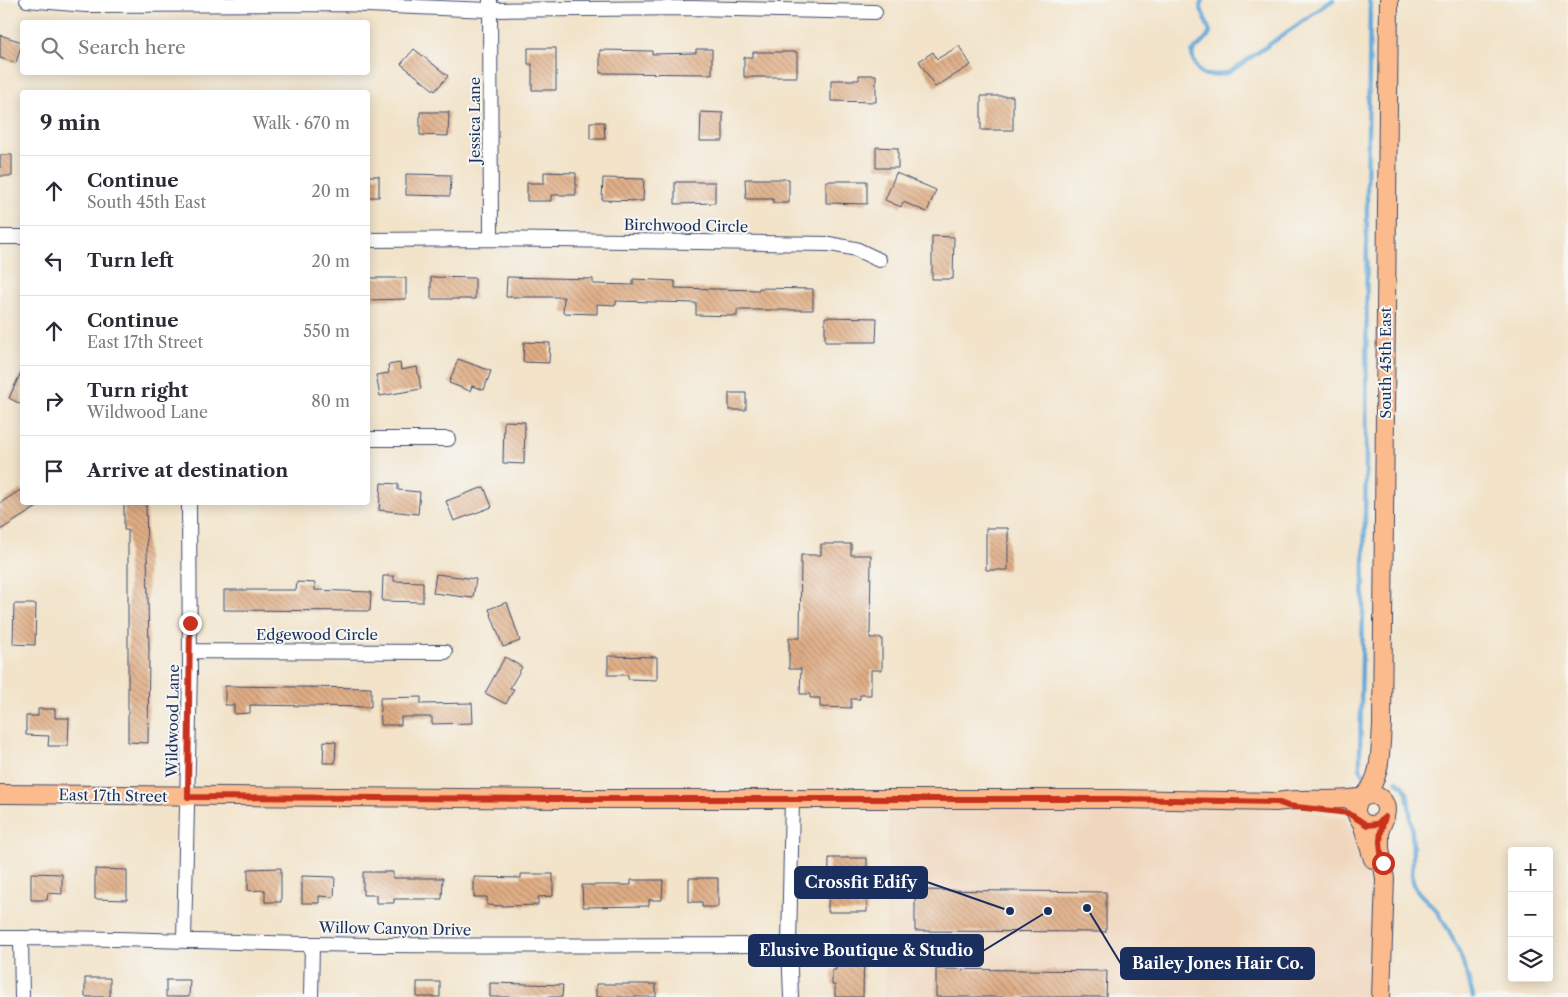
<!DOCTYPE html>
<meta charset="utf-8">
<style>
body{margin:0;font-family:"Libre Caslon Text",serif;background:#f2f2f3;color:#2b2b33}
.controls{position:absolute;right:15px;bottom:15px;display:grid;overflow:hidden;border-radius:5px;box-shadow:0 2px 12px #0003}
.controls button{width:45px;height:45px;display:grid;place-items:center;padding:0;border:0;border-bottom:1px solid #e1e1e2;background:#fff;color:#2b2b33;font:25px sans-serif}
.stop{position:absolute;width:15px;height:15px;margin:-11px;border:4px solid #c8321e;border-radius:50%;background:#fff}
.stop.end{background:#c8321e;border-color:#fff;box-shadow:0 1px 5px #0008}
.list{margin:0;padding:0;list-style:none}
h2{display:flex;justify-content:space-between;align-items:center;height:65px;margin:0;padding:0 20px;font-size:21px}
h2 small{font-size:16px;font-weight:400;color:#7c7c81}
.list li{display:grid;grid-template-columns:32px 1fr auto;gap:15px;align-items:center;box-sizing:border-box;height:70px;padding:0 20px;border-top:1px solid #e1e1e2}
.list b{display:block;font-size:19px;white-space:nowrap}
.list p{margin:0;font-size:16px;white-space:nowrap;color:#7c7c81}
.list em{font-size:16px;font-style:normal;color:#7c7c81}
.icon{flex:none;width:28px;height:28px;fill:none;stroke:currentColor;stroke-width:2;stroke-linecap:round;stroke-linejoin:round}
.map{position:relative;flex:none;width:1568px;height:997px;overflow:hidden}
.search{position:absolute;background:#fff;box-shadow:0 2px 12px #0003;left:20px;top:20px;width:350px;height:55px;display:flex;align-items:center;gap:12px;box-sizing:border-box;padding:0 18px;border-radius:5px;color:#7c7c81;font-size:19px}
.panel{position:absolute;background:#fff;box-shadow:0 2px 12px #0003;left:20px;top:90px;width:350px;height:415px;border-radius:5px}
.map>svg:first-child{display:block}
.built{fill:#efd6bc}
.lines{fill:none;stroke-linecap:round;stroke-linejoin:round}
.stream{stroke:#61a6d6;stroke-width:4.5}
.building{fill:url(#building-back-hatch)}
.minor-casing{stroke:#3b4a6e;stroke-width:16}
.major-casing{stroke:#3b4a6e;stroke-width:20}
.minor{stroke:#fff;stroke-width:14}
.major{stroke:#fbbb8d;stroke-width:18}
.route{stroke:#c8321e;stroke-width:6}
.labels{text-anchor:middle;stroke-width:4;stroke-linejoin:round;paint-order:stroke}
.street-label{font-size:15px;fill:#1b2f5e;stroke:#f6f6f2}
.leader{fill:none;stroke:#1b2f5e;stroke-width:2}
.callout-dot{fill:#1b2f5e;stroke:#f6f6f2;stroke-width:2}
.callout{fill:#1b2f5e;stroke:#1b2f5e;stroke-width:2}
.callout-label{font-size:16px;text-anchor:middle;font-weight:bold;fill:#fff}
</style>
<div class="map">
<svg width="1568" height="997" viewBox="0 0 1568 997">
<defs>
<pattern id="building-back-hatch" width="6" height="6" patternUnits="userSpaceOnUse" patternTransform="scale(1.25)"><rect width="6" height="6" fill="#e0ad84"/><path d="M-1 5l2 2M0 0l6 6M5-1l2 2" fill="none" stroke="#b58d6f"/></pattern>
</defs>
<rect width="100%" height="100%" fill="#f6f6f2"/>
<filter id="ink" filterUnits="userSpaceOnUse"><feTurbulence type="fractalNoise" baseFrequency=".02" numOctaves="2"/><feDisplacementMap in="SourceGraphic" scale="10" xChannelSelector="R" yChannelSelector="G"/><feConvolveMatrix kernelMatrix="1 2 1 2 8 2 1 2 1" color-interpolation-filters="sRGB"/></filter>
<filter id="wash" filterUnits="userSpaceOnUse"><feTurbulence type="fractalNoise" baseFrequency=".0096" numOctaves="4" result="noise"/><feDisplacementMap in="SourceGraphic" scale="20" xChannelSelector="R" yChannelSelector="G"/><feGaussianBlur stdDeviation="1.12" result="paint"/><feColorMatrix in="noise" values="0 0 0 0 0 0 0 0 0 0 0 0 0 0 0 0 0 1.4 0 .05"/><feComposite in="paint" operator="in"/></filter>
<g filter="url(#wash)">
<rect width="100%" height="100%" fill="#f2e3c9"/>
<!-- built -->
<path class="built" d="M888,799L1277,802L1345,819L1362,843L1382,925L1381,997H885Z"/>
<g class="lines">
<!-- stream -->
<path class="stream" d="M1203,0L1200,6L1210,32C1206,41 1198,45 1192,53C1196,79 1208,78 1230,72L1333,0
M1364,775L1360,768V753L1366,469L1367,193L1370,4L1369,0
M1397,781L1403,786L1407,793C1411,814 1413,839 1413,861C1412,870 1411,879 1415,887C1421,898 1432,903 1438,913C1455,938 1466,967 1473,997"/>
</g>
<g id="blocks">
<!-- building -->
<path class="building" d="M0,35L22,42L16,63L0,58Z
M959,46L971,65L935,87L919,61L933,52L937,59Z
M528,48H556V90H532V64H528Z
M414,49L448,76L435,91L401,64Z
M696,49H712V74L600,73V50L652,51V54L696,53Z
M753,52H797V77H744V57H753Z
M859,75H876V102L831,101V80H859Z
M981,96H1013V130H981Z
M420,112H449L448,136L420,135Z
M701,112L723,113V141H700Z
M590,122H604L605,139H590Z
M876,147L898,148V168H876Z
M0,155H12V176H0Z
M544,172L576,173V195H551V201H527V183H544Z
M896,173L936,190L927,212L903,202L901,207L885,200Z
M406,174L451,175L450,196L406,195Z
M368,176H379V197H368Z
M603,178L644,179L643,201L602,200Z
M745,179H789V203H773V199H746Z
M826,181H867V204L826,203Z
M675,182H715V203L675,204Z
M932,236L954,237L953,279H932Z
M431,277L475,278V299H431Z
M507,277L593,279V284L633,285V279L675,281V288L759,290V288L813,289V310H737V316L696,315V303L616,301V305L597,304V314L563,313L564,297H506Z
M368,278H406V299L368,300Z
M825,317L877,318L876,342H825Z
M524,342L550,343L549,363L523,362Z
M458,359L491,371L484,390L472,386L470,391L449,383Z
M400,363L401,370L417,367L421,389L380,396L376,375L389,373L388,365Z
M22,370V405L9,398Z
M729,393H746V410H729Z
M504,421L525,422L524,464L503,463Z
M381,483L398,484V490L420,492L418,514L379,510Z
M484,487L492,507L454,521L446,501Z
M22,489V502H45L0,530V503Z
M124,502H146L149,649L148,743L128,742V530H124Z
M986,528H1008V570H986Z
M821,544H851V555H871L870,638H882V670H871V695H860V699H851V708L820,707V698H810V694H800L801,669H789V638H800L801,555H821Z
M436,574L476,579L473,598L433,593Z
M383,576H394V581L423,582V602L382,601Z
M297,582L315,583V590L371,592L370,611L224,610V590H296Z
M507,602L520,641L503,647L489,609Z
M14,604H36L35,645L13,644Z
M608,656L657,657V680L628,679V675H608Z
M505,657L522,667L510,688L514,689L506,704L485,693Z
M225,686L371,688V707L250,705V713L234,714V705H225Z
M421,697V704L472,703L473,723L432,724V717H401V725H381L380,698Z
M38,709H55V718H69L68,746H48L49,736L26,735V716H38Z
M324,741L336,742L335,763H323Z
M829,858H867V875H872V896H867V912H828Z
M281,868V902H265V890L248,891V869Z
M95,869L127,870V900L95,899Z
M363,872H393V878H443L442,899H394V903H376V895H363Z
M31,873L62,874V894L48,893L47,900H31Z
M521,874H553V896L538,897V905L503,906L487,905V897H474V877L521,878Z
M302,876L335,877L334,897L319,896V903H302Z
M689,878H718V907H702V902H689Z
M631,880H663L662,900H649V906L583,907L582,885H631Z
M915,890L1106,892V932L915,931Z
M837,941L864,942L863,997H835V985H832V970H836Z
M936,969L1107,971L1106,997H936Z
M85,978H110V997H85Z
M166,980H190L189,997H166Z
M417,982H440V997H417Z
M490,983L563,985L562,997H490Z
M596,984H656V997H596Z"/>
</g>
</g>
<g filter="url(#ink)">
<use href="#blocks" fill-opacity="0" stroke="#3b4a6e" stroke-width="1"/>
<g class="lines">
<!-- minor casing -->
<g class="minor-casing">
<path id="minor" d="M27,0L86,5L343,4L489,10L692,8L875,12
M490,0L491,239
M0,237H22
M368,240L491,239L830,244L856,249L879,260
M368,439H448
M190,651L445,652
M0,938C104,937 209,942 313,944C472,947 631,945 789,945
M21,938L22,997
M184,940L190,671L189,502
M311,997L312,944
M791,997L789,945L792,799"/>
</g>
<!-- major casing -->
<g class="major-casing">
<path id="major" d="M0,794L558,799H1119L1277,802C1305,797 1334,803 1363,797
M1356 810a15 15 0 1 1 30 0a15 15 0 1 1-30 0Z
M1364,796C1382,778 1380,750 1382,726L1389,0
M1362,823L1373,859
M1381,997L1385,879L1380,848V829L1385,817"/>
</g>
<!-- minor -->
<use href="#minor" class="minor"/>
<!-- major -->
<use href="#major" class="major"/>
</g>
</g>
<g class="lines" filter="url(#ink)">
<!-- route -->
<path class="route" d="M190,623L188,797L558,799H1118L1277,802L1288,806L1348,813L1367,825L1377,824L1385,817C1379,833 1379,846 1383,863"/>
</g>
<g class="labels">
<!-- street labels -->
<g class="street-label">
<text transform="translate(475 120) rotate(-90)" y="5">Jessica Lane</text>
<text transform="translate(686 226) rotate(1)" y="5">Birchwood Circle</text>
<text transform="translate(1386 363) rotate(-90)" y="5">South 45th East</text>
<text x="317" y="640">Edgewood Circle</text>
<text transform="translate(173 721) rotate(-89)" y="5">Wildwood Lane</text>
<text transform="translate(113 796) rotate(1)" y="5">East 17th Street</text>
<text transform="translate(395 929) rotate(1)" y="5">Willow Canyon Drive</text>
</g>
</g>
<!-- callouts -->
<path class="leader" d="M1010 911L927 882M1048 911L983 951M1087 908L1121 964"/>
<g class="callout-dot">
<circle cx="1010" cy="911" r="5"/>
<circle cx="1048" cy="911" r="5"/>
<circle cx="1087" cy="908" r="5"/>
</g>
<g class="callout">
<rect x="795" y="867" width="132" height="31" rx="5"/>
<rect x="749" y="935" width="234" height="31" rx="5"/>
<rect x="1121" y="948" width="193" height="31" rx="5"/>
</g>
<g class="callout-label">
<text x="861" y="888">Crossfit Edify</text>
<text x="866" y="956">Elusive Boutique &amp; Studio</text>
<text x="1218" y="969">Bailey Jones Hair Co.</text>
</g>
</svg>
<div class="controls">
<button>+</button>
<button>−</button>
<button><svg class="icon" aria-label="layers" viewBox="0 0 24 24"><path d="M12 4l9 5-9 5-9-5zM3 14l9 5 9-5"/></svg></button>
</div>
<div class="stop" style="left:1383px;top:863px"></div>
<div class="stop end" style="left:190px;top:623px"></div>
<div class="search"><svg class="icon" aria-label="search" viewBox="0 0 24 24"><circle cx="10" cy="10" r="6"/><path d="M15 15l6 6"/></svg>Search here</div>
<section class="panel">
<h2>9 min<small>Walk · 670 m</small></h2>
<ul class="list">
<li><svg class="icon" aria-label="ahead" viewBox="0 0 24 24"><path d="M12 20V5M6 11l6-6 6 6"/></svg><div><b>Continue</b><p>South 45th East</p></div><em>20 m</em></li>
<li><svg class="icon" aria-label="left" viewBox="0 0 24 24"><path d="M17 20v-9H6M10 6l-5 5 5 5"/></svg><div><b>Turn left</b></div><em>20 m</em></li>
<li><svg class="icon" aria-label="ahead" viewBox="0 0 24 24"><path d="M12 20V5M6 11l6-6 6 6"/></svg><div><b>Continue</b><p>East 17th Street</p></div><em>550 m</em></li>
<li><svg class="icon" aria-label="right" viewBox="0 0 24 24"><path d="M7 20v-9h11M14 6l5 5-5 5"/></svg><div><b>Turn right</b><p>Wildwood Lane</p></div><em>80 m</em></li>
<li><svg class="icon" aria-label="arrive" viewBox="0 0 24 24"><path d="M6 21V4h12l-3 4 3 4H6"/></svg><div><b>Arrive at destination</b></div></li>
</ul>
</section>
</div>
